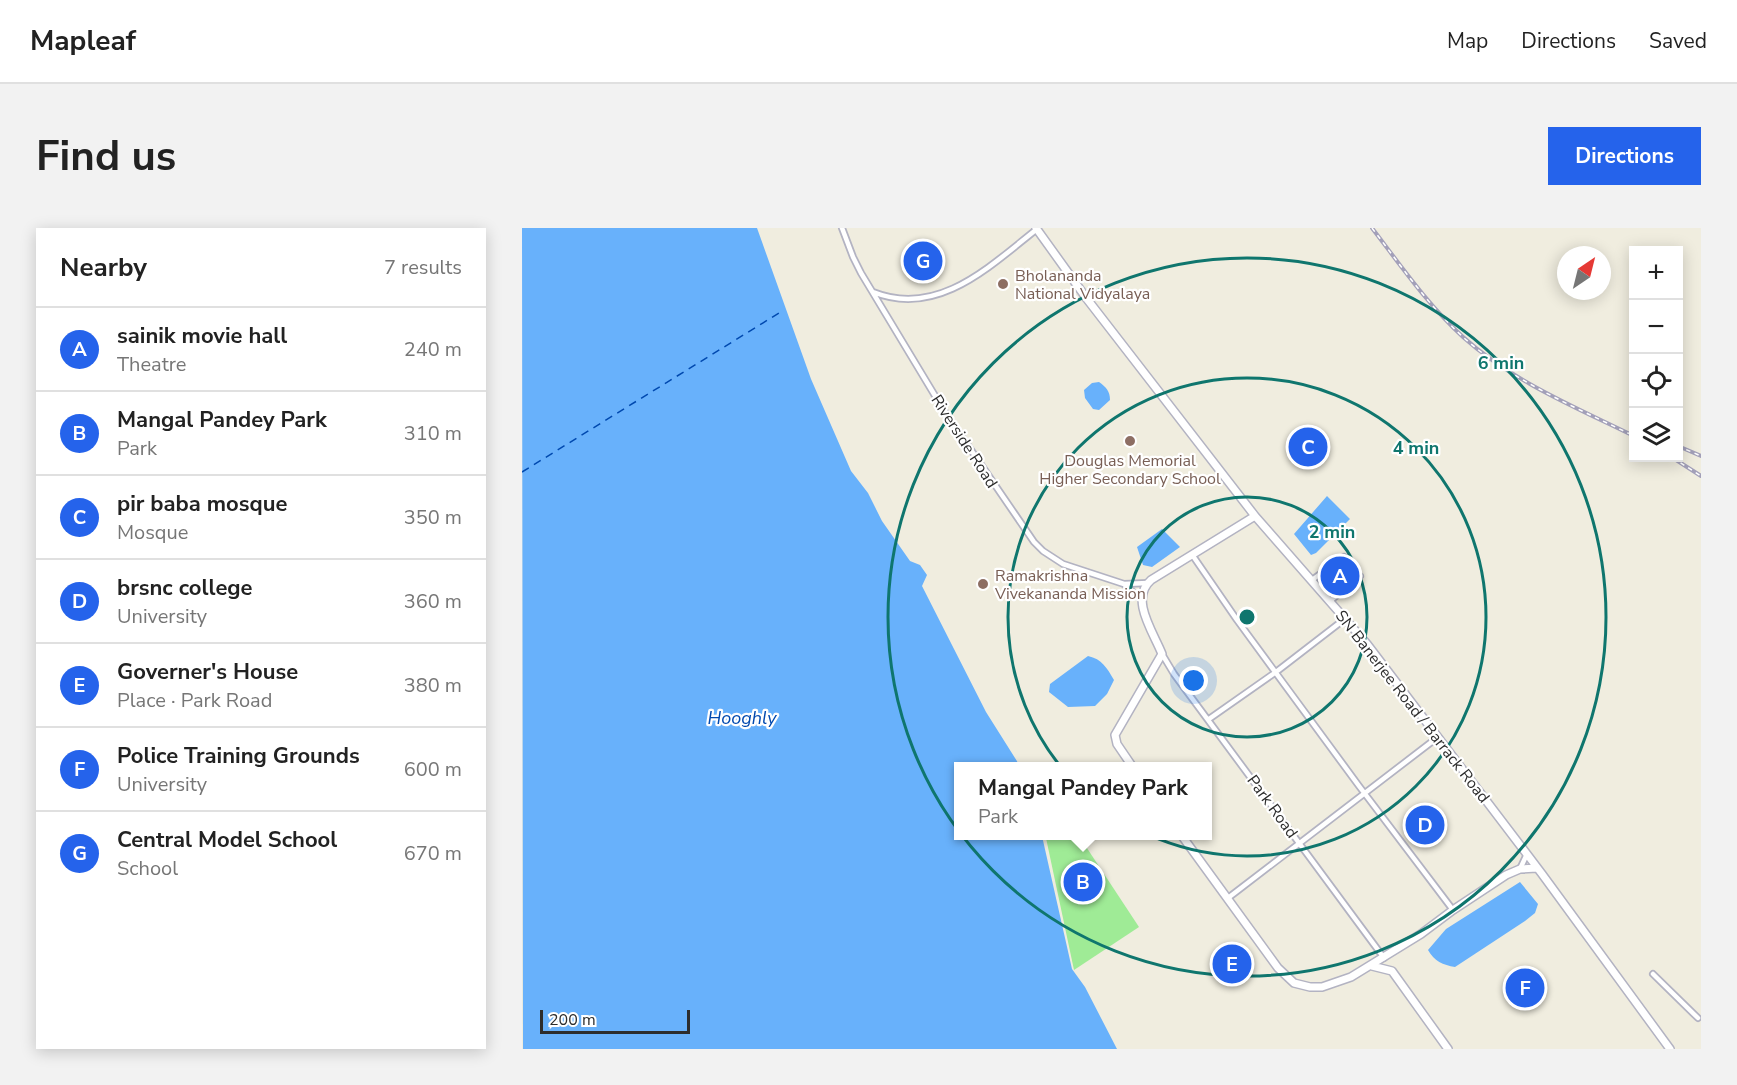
<!DOCTYPE html>
<meta charset="utf-8">
<style>
body{margin:0;font-family:"Nunito Sans",sans-serif;background:#f2f2f2;color:#222}
.controls{position:absolute;right:18px;top:18px;display:grid;overflow:hidden;border-radius:0px;box-shadow:0 3px 15px #0003}
.controls button{width:54px;height:54px;display:grid;place-items:center;padding:0;border:0;border-bottom:2px solid #e0e0e0;background:#fff;color:#222;font:30px sans-serif}
.compass{position:absolute;left:1035px;top:18px;width:54px;height:54px;border-radius:50%;background:#fff;box-shadow:0 3px 15px #0003;rotate:35deg}
.scale{position:absolute;left:18px;bottom:15px;width:150px;box-sizing:border-box;padding-left:6px;border:3px solid #2d2d2d;border-top:0;font-size:16px;line-height:21px;white-space:nowrap;color:#2d2d2d;-webkit-text-stroke:4px #fff;paint-order:stroke}
.you{position:absolute;left:672px;top:453px;width:21px;height:21px;margin:-15px;border:4px solid #fff;border-radius:50%;background:#1a73e8;box-shadow:0 0 0 9px #1a73e833}
.badge{display:grid;place-items:center;width:39px;height:39px;border-radius:50%;background:#2563eb;color:#fff;font-size:20px;font-weight:700}
.pin{position:absolute;translate:-50% -50%;border:3px solid #fff;box-shadow:0 2px 6px #0006}
.popup{position:absolute;left:432px;top:534px;width:258px;height:78px;box-sizing:border-box;display:grid;place-content:center;border-radius:0px;background:#fff;filter:drop-shadow(0 2px 4px #0005);font-size:20px;white-space:nowrap;color:#767676}
.popup b{font-size:22px;color:#222}
.popup::after{content:'';position:absolute;left:50%;top:100%;margin-left:-12px;border:12px solid transparent;border-top-color:#fff}
.list{margin:0;padding:0;list-style:none}
h2{display:flex;justify-content:space-between;align-items:center;height:78px;margin:0;padding:0 24px;font-size:26px}
h2 small{font-size:20px;font-weight:400;color:#767676}
.list li{display:grid;grid-template-columns:39px 1fr auto;gap:18px;align-items:center;box-sizing:border-box;height:84px;padding:0 24px;border-top:2px solid #e0e0e0}
.list b{display:block;font-size:22px;white-space:nowrap}
.list p{margin:0;font-size:20px;white-space:nowrap;color:#767676}
.list em{font-size:20px;font-style:normal;color:#767676}
.icon{flex:none;width:33px;height:33px;fill:none;stroke:currentColor;stroke-width:2;stroke-linecap:round;stroke-linejoin:round}
.map{position:relative;flex:none;width:1179px;height:821px;overflow:hidden;border-radius:0px}
header{display:flex;align-items:center;gap:36px;box-sizing:border-box;height:84px;padding:0 30px;background:#fff;border-bottom:2px solid #e0e0e0}
header strong{font-size:28px}
nav{display:flex;gap:33px;margin-inline-start:auto;font-size:21px}
.intro{display:flex;align-items:center;justify-content:space-between;box-sizing:border-box;height:144px;padding:0 36px}
h1{margin:0;font-size:42px}
.button{padding:15px 27px;border-radius:0px;background:#2563eb;color:#fff;font-size:21px;font-weight:700}
main{display:flex;gap:36px;padding:0 36px}
aside{flex:1;background:#fff;border-radius:0px;box-shadow:0 3px 15px #0003}
.map>svg:first-child{display:block}
.park{fill:#9feb96}
.water{fill:#68b1fb}
.lines{fill:none;stroke-linecap:round;stroke-linejoin:round}
.ferry{stroke:#0049af;stroke-width:1.5;stroke-dasharray:8 6;stroke-linecap:butt}
.street-casing{stroke:#b3b3c2;stroke-width:8}
.secondary-casing{stroke:#b3b3c2;stroke-width:10}
.street{stroke:#fff;stroke-width:4.5}
.secondary{stroke:#fff;stroke-width:7}
.rail-casing{stroke:#a3a0b9;stroke-width:4}
.rail{stroke:#fff;stroke-width:1.5;stroke-dasharray:4.5;stroke-linecap:butt}
.ring{fill:none;stroke:#0f766e;stroke-width:3}
.education-dot{fill:#8d6e63;stroke:#fff;stroke-width:2}
.labels{text-anchor:middle;stroke-width:4.5;stroke-linejoin:round;paint-order:stroke}
.education-label{font-size:16px;fill:#785e54;stroke:#fff;text-anchor:start}
.street-label{font-size:16px;fill:#2d2d2d;stroke:#fff}
.water-label{font-size:18px;font-style:italic;fill:#0049af;stroke:#fff}
.centre{fill:#0f766e;stroke:#fff;stroke-width:3}
.ring-label{font-size:18px;text-anchor:middle;font-weight:bold;fill:#0f766e;stroke:#fff;stroke-width:4.5;stroke-linejoin:round;paint-order:stroke}
</style>
<header>
<strong>Mapleaf</strong>
<nav><a>Map</a><a>Directions</a><a>Saved</a></nav>
</header>
<div class="intro"><h1>Find us</h1><a class="button">Directions</a></div>
<main>
<aside>
<h2>Nearby<small>7 results</small></h2>
<ul class="list">
<li><span class="badge">A</span><div><b>sainik movie hall</b><p>Theatre</p></div><em>240 m</em></li>
<li><span class="badge">B</span><div><b>Mangal Pandey Park</b><p>Park</p></div><em>310 m</em></li>
<li><span class="badge">C</span><div><b>pir baba mosque</b><p>Mosque</p></div><em>350 m</em></li>
<li><span class="badge">D</span><div><b>brsnc college</b><p>University</p></div><em>360 m</em></li>
<li><span class="badge">E</span><div><b>Governer's House</b><p>Place · Park Road</p></div><em>380 m</em></li>
<li><span class="badge">F</span><div><b>Police Training Grounds</b><p>University</p></div><em>600 m</em></li>
<li><span class="badge">G</span><div><b>Central Model School</b><p>School</p></div><em>670 m</em></li>
</ul>
</aside>
<div class="map">
<svg width="1179" height="821" viewBox="0 0 1179 821">
<rect width="100%" height="100%" fill="#f0eddf"/>
<!-- park -->
<path class="park" d="M528,608H557L617,699L552,742L524,610Z"/>
<!-- water -->
<path class="water" d="M0,0H235L289,151L329,243L346,265L360,293L388,333L398,337L405,347L400,358L464,484L498,538H436V608H520L550,741L563,759L595,821H1Z
M577,154C584,159 588,163 588,172L577,182L571,181L563,170L562,162L570,155Z
M805,268L828,291L794,325L789,327L772,306Z
M640,301L658,319L630,339L621,337L615,319Z
M566,428C580,431 585,440 592,452L585,466L573,478L546,479L527,464L528,456Z
M998,654L1016,676L1013,685L1003,693L933,739C921,737 912,733 906,722L924,701Z"/>
<g class="lines">
<!-- ferry -->
<path class="ferry" d="M0,244L257,85"/>
<!-- street casing -->
<g class="street-casing">
<path id="street" d="M320,0L331,29L339,45L421,181L512,314L521,323L541,336L602,356L619,371
M351,64C416,90 468,38 515,1
M671,328L715,392L837,558L931,682
M813,336L829,356
M790,352L822,329
M602,356L626,355
M808,373L838,348
M640,426L652,446L862,730
M687,491L754,444L824,390
M998,641L1005,626
M706,670L916,509
M1131,746L1176,790"/>
</g>
<!-- secondary casing -->
<g class="secondary-casing">
<path id="secondary" d="M514,0L565,71L733,288L845,416L1020,646L1148,821
M610,538L595,516L593,507L640,426C632,405 607,371 629,352L733,288
M660,608L756,740L772,755L788,759H800L829,749L899,706L931,682L984,647L998,641L1015,640
M850,738L870,743L926,821"/>
</g>
<!-- street -->
<use href="#street" class="street"/>
<!-- secondary -->
<use href="#secondary" class="secondary"/>
<!-- rail casing -->
<g class="rail-casing">
<path id="rail" d="M850,0C879,38 906,77 941,109C990,153 1053,179 1112,208
M1156,218L1179,228
M1151,230L1179,248"/>
</g>
<!-- rail -->
<use href="#rail" class="rail"/>
</g>
<!-- distance rings -->
<g class="ring">
<circle cx="725" cy="389" r="120"/>
<circle cx="725" cy="389" r="239"/>
<circle cx="725" cy="389" r="359"/>
</g>
<!-- markers -->
<g class="education-dot">
<circle cx="481" cy="56" r="6"/>
<circle cx="608" cy="213" r="6"/>
<circle cx="461" cy="356" r="6"/>
</g>
<g class="labels">
<!-- education labels -->
<g class="education-label">
<text x="493" y="53">Bholananda<tspan x="493" dy="18">National Vidyalaya</tspan></text>
<text x="608" y="238" text-anchor="middle">Douglas Memorial<tspan x="608" dy="18">Higher Secondary School</tspan></text>
<text x="473" y="353">Ramakrishna<tspan x="473" dy="18">Vivekananda Mission</tspan></text>
</g>
<!-- street labels -->
<g class="street-label">
<text transform="translate(443 213) rotate(57)" y="6">Riverside Road</text>
<text transform="translate(891 478) rotate(52)" y="6">SN Banerjee Road / Barrack Road</text>
<text transform="translate(751 578) rotate(54)" y="6">Park Road</text>
</g>
<!-- water labels -->
<g class="water-label">
<text x="220" y="496">Hooghly</text>
</g>
</g>
<circle cx="725" cy="389" r="9" class="centre"/>
<g class="ring-label">
<text x="979" y="141">6 min</text>
<text x="894" y="226">4 min</text>
<text x="810" y="310">2 min</text>
</g>
</svg>
<div class="controls">
<button>+</button>
<button>−</button>
<button><svg class="icon" aria-label="locate" viewBox="0 0 24 24"><circle cx="12" cy="12" r="6"/><path d="M12 2v4M12 18v4M2 12h4M18 12h4"/></svg></button>
<button><svg class="icon" aria-label="layers" viewBox="0 0 24 24"><path d="M12 4l9 5-9 5-9-5zM3 14l9 5 9-5"/></svg></button>
</div>
<svg class="compass" viewBox="-18 -18 36 36"><path d="M0-13l5 13h-10z" fill="#e53935"/><path d="M0 13l5-13h-10z" fill="#767676"/></svg>
<div class="scale">200 m</div>
<div class="you"></div>
<div class="pin badge" style="left:818px;top:348px">A</div>
<div class="pin badge" style="left:561px;top:654px">B</div>
<div class="popup"><b>Mangal Pandey Park</b>Park</div>
<div class="pin badge" style="left:786px;top:219px">C</div>
<div class="pin badge" style="left:903px;top:597px">D</div>
<div class="pin badge" style="left:710px;top:736px">E</div>
<div class="pin badge" style="left:1003px;top:760px">F</div>
<div class="pin badge" style="left:401px;top:33px">G</div>
</div>
</main>
